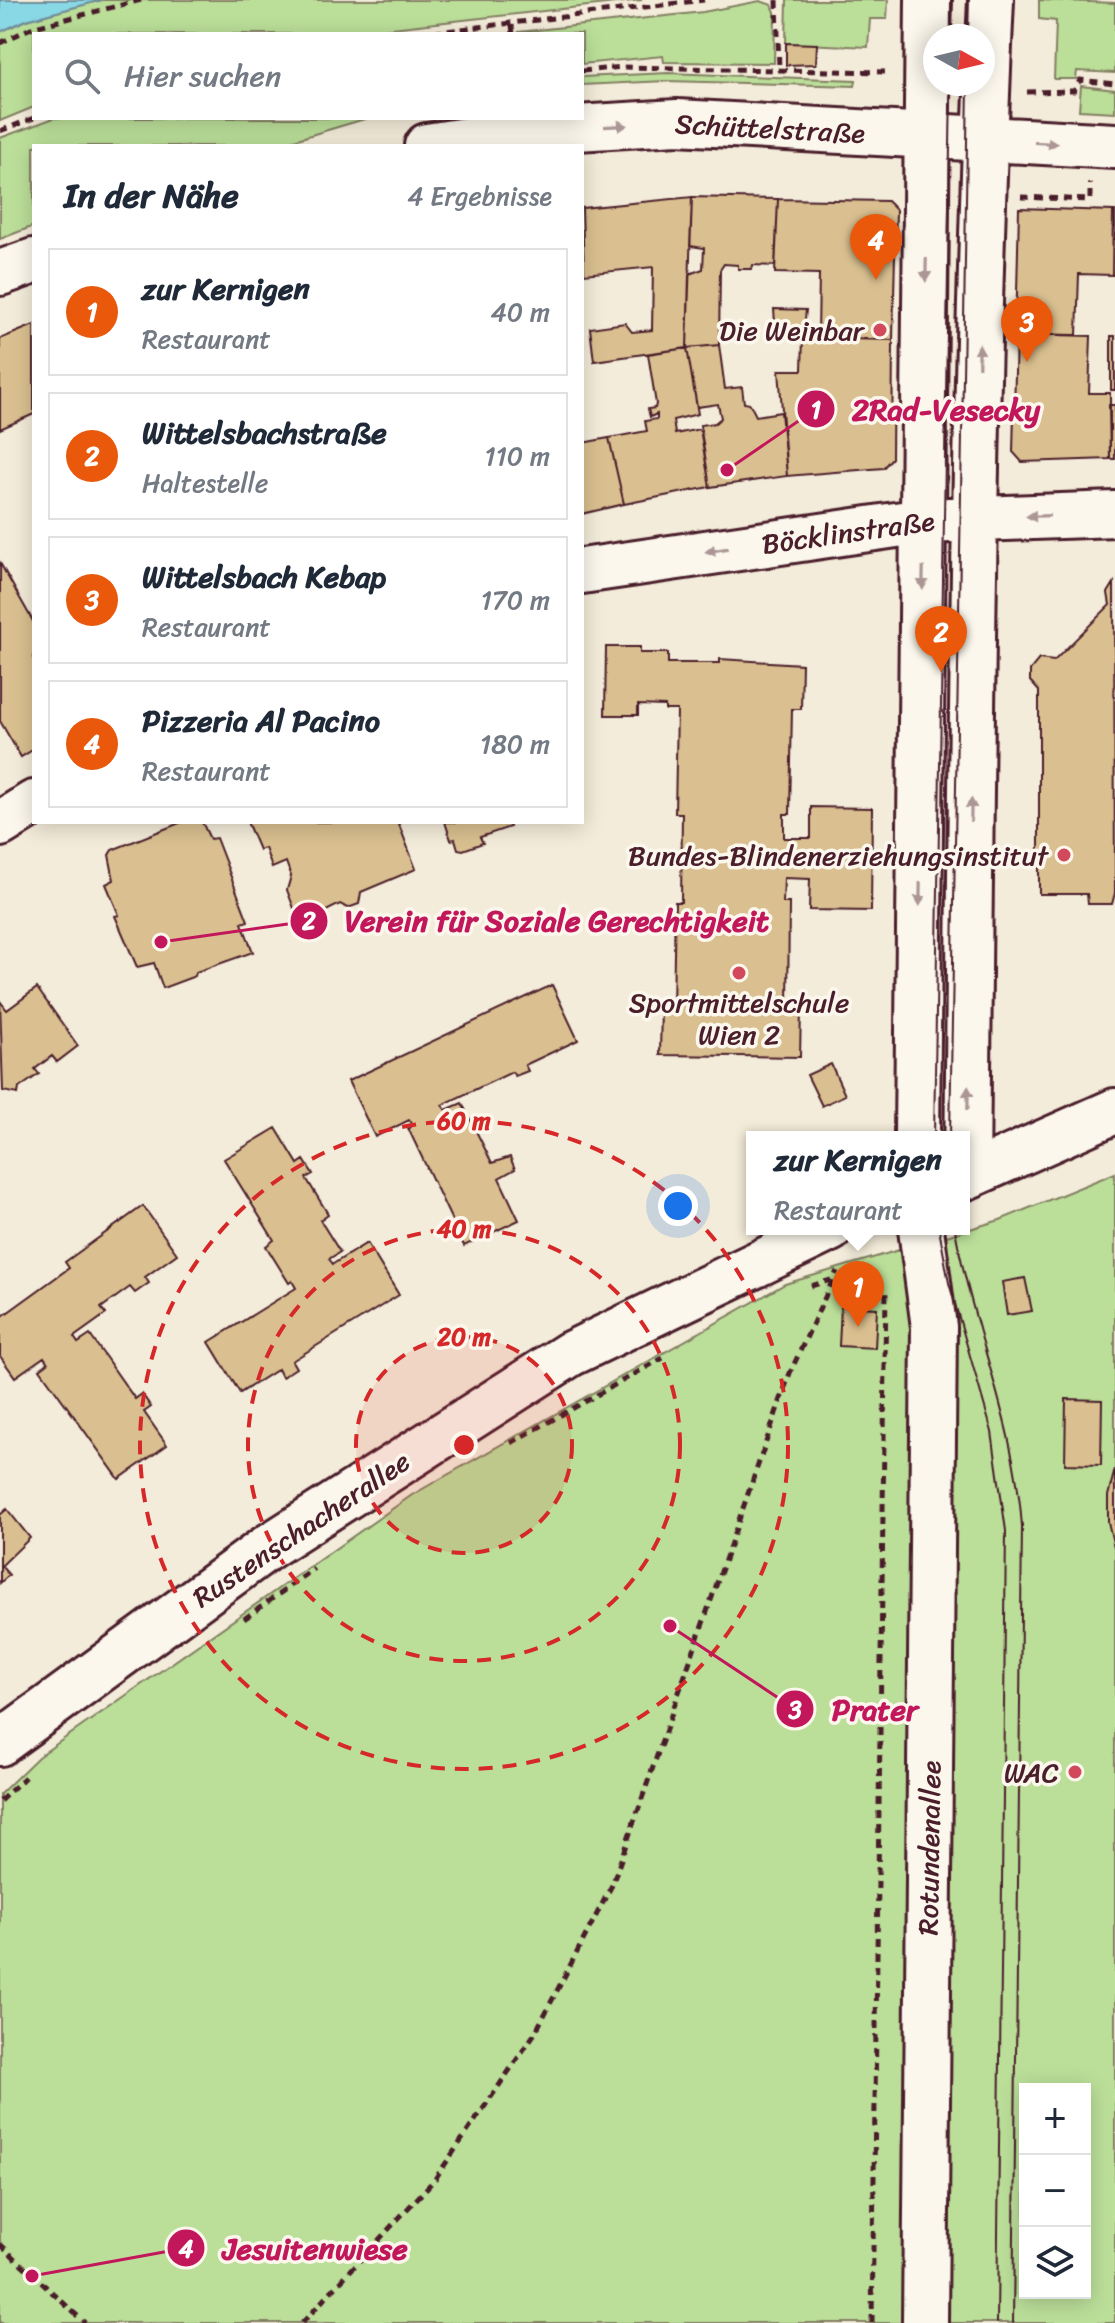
<!DOCTYPE html>
<html lang="de">
<meta charset="utf-8">
<style>
body{margin:0;font-family:Sriracha,sans-serif;background:#f6f6f7;color:#1f2937}
.controls{position:absolute;right:24px;bottom:24px;display:grid;overflow:hidden;border-radius:0px;box-shadow:0 4px 20px #0003}
.controls button{width:72px;height:72px;display:grid;place-items:center;padding:0;border:0;border-bottom:2px solid #e0e1e3;background:#fff;color:#1f2937;font:40px sans-serif}
.compass{position:absolute;left:923px;top:24px;width:72px;height:72px;border-radius:50%;background:#fff;box-shadow:0 4px 20px #0003;rotate:98deg}
.you{position:absolute;left:678px;top:1206px;width:28px;height:28px;margin:-20px;border:6px solid #fff;border-radius:50%;background:#1a73e8;box-shadow:0 0 0 12px #1a73e833}
.badge{display:grid;place-items:center;width:52px;height:52px;border-radius:50%;background:#ea580c;color:#fff;font-size:26px;font-weight:700}
.pin{position:absolute;translate:-50% -66px;filter:drop-shadow(0 2px 4px #0008)}
.pin::after{content:'';position:absolute;top:42px;width:28px;height:24px;background:inherit;clip-path:polygon(0 0,100% 0,50% 100%)}
.popup{position:absolute;left:746px;top:1131px;width:224px;height:104px;box-sizing:border-box;display:grid;place-content:center;border-radius:0px;background:#fff;filter:drop-shadow(0 2px 6px #0005);font-size:26px;white-space:nowrap;color:#747a83}
.popup b{font-size:30px;color:#1f2937}
.popup::after{content:'';position:absolute;left:50%;top:100%;margin-left:-16px;border:16px solid transparent;border-top-color:#fff}
.list{margin:0;padding:0;list-style:none}
h2{display:flex;justify-content:space-between;align-items:center;height:104px;margin:0;padding:0 32px;font-size:34px}
h2 small{font-size:26px;font-weight:400;color:#747a83}
.list li{display:grid;grid-template-columns:52px 1fr auto;gap:24px;align-items:center;box-sizing:border-box;height:128px;margin:0 16px 16px;padding:0 16px;border:2px solid #e0e1e3;border-radius:0px}
.list b{display:block;font-size:30px;white-space:nowrap}
.list p{margin:0;font-size:26px;white-space:nowrap;color:#747a83}
.list em{font-size:26px;font-style:normal;color:#747a83}
.icon{flex:none;width:44px;height:44px;fill:none;stroke:currentColor;stroke-width:2;stroke-linecap:round;stroke-linejoin:round}
.map{position:relative;flex:none;width:1115px;height:2323px;overflow:hidden}
.search{position:absolute;background:#fff;box-shadow:0 4px 20px #0003;left:32px;top:32px;width:552px;height:88px;display:flex;align-items:center;gap:20px;box-sizing:border-box;padding:0 28px;border-radius:0px;color:#747a83;font-size:30px}
.panel{position:absolute;background:#fff;box-shadow:0 4px 20px #0003;left:32px;top:144px;width:552px;height:680px;border-radius:0px}
.map>svg:first-child{display:block}
.green{fill:#bbdf99;stroke:#827f62;stroke-width:2;fill-rule:evenodd}
.water{fill:#89d8e6;stroke:#708e9b;stroke-width:2}
.building{fill:#dac090;stroke:#4a1f2b;stroke-width:2}
.lines{fill:none;stroke-linecap:round;stroke-linejoin:round}
.minor-casing{stroke:#4a1f2b;stroke-width:50}
.major-casing{stroke:#4a1f2b;stroke-width:50}
.path{stroke:#4a1f2b;stroke-width:5;stroke-dasharray:8 6;stroke-linecap:butt}
.minor{stroke:#fbf7ec;stroke-width:44}
.major{stroke:#fbf7ec;stroke-width:44}
.tram{stroke:#4a1f2b;stroke-width:2}
.oneway{fill:#ab9695}
.ring{fill:none;stroke:#d62828;stroke-width:4;stroke-dasharray:14 10}
.poi-dot{fill:#d1495b;stroke:#fbf7ec;stroke-width:3}
.labels{text-anchor:middle;stroke-width:7;stroke-linejoin:round;paint-order:stroke}
.street-label{font-size:28px;fill:#4a1f2b;stroke:#fbf7ec}
.poi-label{font-size:28px;fill:#4a1f2b;stroke:#fbf7ec;text-anchor:end}
.centre{fill:#d62828;stroke:#fbf7ec;stroke-width:4}
.ring-label{font-size:24px;text-anchor:middle;font-weight:bold;fill:#d62828;stroke:#fbf7ec;stroke-width:7;stroke-linejoin:round;paint-order:stroke}
.leader{fill:none;stroke:#c2185b;stroke-width:3}
.callout-dot{fill:#c2185b;stroke:#fbf7ec;stroke-width:3}
.mark-label{font-size:24px;text-anchor:middle;font-weight:bold;fill:#fff}
.callout-label{font-size:30px;text-anchor:middle;font-weight:bold;fill:#c2185b;stroke:#fbf7ec;stroke-width:7;stroke-linejoin:round;paint-order:stroke}
</style>
<div class="map">
<svg width="1115" height="2323" viewBox="0 0 1115 2323">
<rect width="100%" height="100%" fill="#f4ecda"/>
<filter id="ink" filterUnits="userSpaceOnUse"><feTurbulence type="fractalNoise" baseFrequency=".0125" numOctaves="2"/><feDisplacementMap in="SourceGraphic" scale="16" xChannelSelector="R" yChannelSelector="G"/><feConvolveMatrix kernelMatrix="1 2 1 2 8 2 1 2 1" color-interpolation-filters="sRGB"/></filter>
<g filter="url(#ink)">
<!-- green -->
<path class="green" d="M102,0H642L338,34H34V107L0,121V32L26,20Z
M787,0H888L887,19H870L868,47L786,43Z
M1039,0L1115,3V73L1077,71L1076,79H1054L1056,21L1039,19Z
M760,1L772,5L775,12L774,63L664,62L663,56L582,64V34L518,32L703,12Z
M668,73L856,80L855,86L666,81L582,85V77Z
M1081,86L1115,90V112L1079,110Z
M54,118H368L274,146H34V226L0,239V138Z
M1115,1173V2323H0V1794L38,1757L412,1495L785,1284L1000,1220ZM1025,2089H1085V2293H1025Z"/>
<!-- water -->
<path class="water" d="M0,0H102L26,20L0,32Z"/>
<!-- building -->
<path class="building" d="M786,43L817,44L816,64L786,65Z
M692,197L778,199L775,266L753,265L752,269H738V265L724,264L720,270L719,345L687,348L689,274L703,269L704,248L690,246Z
M692,197L687,348L594,361L590,328L625,323L632,332L652,330L653,267L584,274L582,208Z
M778,199L887,201L896,210L893,340L818,337L819,274L775,273Z
M1019,208L1113,211L1112,275L1079,274L1077,335L1016,334Z
M1113,211H1115V275H1112Z
M774,309L806,310L803,338H776Z
M34,325V414L0,429V339Z
M1016,334L1091,336L1089,393H1110V459L1022,462L1013,452Z
M1111,336H1115V390H1111Z
M803,338L893,340L892,458L883,468L787,476L779,370H802Z
M719,345L725,389L742,387L744,403L750,404L756,416L781,412L787,476L710,487L700,425L715,423L721,418L718,404L697,407L687,348Z
M687,348L698,414L673,420L675,434L700,429L710,487L624,504L609,438L647,431L645,421L657,419V414L650,417L648,409L655,408L656,404L648,354Z
M1109,405H1115V459H1110Z
M609,438L624,504L582,514V443Z
M0,563L34,623V749L21,757L0,721Z
M1114,583L1115,893L1112,904H1088L1087,894H1039V691L1030,681V670L1039,659L1054,661L1110,605L1108,593Z
M606,647H640V653H668V663H720V659L802,664L801,709H792L790,814H784V838H811V807L872,808L871,911L809,910L810,879L784,878L783,903H789L788,1008H801L800,1057L660,1055L661,1006L673,1007L675,902H681L682,813H675L677,710H665V706L638,705V715H605Z
M182,822H202L210,839L216,838L248,921L242,923L253,952L196,972L195,976L163,988L154,963L137,967L115,916L119,915L106,884L114,880L109,855L112,850Z
M247,822H398L416,869L361,892L359,904L348,908L340,904L308,920L297,916L287,890L291,876L286,862L272,868L265,848L259,850Z
M445,822H508L510,827L480,837L483,843L463,850L458,849L455,839L451,840Z
M552,985L578,1040L525,1065L528,1071L515,1076L512,1072L442,1105L446,1110L462,1103L492,1163L510,1157L515,1169L499,1178L519,1220L464,1246L408,1128L412,1126L409,1120L375,1137L348,1081Z
M37,988L78,1046L57,1062L52,1056L35,1069L39,1074L19,1088L18,1094L3,1091L0,1001L7,1010Z
M831,1064L845,1095L822,1106L807,1075Z
M276,1128L298,1164L304,1160L313,1174L306,1178L328,1214L320,1220L340,1252L329,1259L333,1264L367,1243L399,1295L292,1361L296,1368L282,1377L278,1369L240,1393L209,1342L296,1288L292,1281L289,1283L266,1246L274,1240L224,1159Z
M143,1206L177,1254L145,1277L149,1283L135,1293L130,1287L101,1308L106,1314L74,1337L78,1343L90,1335L135,1399L142,1394L151,1407L144,1412L167,1445L119,1479L40,1369L48,1363L44,1357L15,1377L0,1356V1318L69,1268L65,1262Z
M1025,1278L1032,1311L1007,1315L1002,1282Z
M841,1306L877,1308L875,1348L839,1346Z
M1066,1399L1102,1400L1101,1465L1065,1464Z
M1115,1469V1551L1108,1522V1496Z
M7,1509L30,1538L1,1566L9,1575L0,1583V1515Z"/>
<g class="lines">
<!-- minor casing -->
<g class="minor-casing">
<path id="minor" d="M582,571L923,521L1115,514
M0,824L34,803
M917,1137L928,0
M967,1176C971,784 973,392 991,0
M964,1178L1115,1111
M921,1229L934,1327L925,2323
M0,1743L268,1547L570,1354L830,1229"/>
</g>
<!-- major casing -->
<g class="major-casing">
<path id="major" d="M427,146L526,131L677,122L1115,146
M0,273L34,261"/>
</g>
<!-- path -->
<path class="path" d="M777,0L779,70L888,72
M512,25L513,34
M420,34L704,0
M0,43L31,28L141,0
M582,71L623,67L779,70
M1027,92L1074,91L1080,80L1115,84
M0,131L34,118
M1021,197L1090,200V183
M811,1286L831,1280
M511,1443L663,1358
M244,1619L314,1569
M0,1801L25,1777
M0,2244L85,2323
M302,2323L435,2179L535,2033L612,1885L790,1373L837,1271
M872,2323L886,1290"/>
<!-- minor -->
<use href="#minor" class="minor"/>
<!-- major -->
<use href="#major" class="major"/>
<!-- tram -->
<path class="tram" d="M952,36L953,0
M968,36L969,0
M934,1137L951,84
M950,1137L968,84
M939,1229L949,1283L992,1432L1006,1531L997,2323
M955,1229C973,1330 1015,1423 1022,1526L1013,2323"/>
</g>
<!-- one-way arrows -->
<defs><path id="oneway-solid" d="M-6-.8H1V-3.2L6.5 0L1 3.2V.8H-6Z" transform="scale(2)"/></defs>
<g class="oneway">
<use href="#oneway-solid" transform="translate(616 126) rotate(-3)"/>
<use href="#oneway-solid" transform="translate(1046 143) rotate(3)"/>
<use href="#oneway-solid" transform="translate(926 270) rotate(91)"/>
<use href="#oneway-solid" transform="translate(979 356) rotate(-89)"/>
<use href="#oneway-solid" transform="translate(1038 516) rotate(178)"/>
<use href="#oneway-solid" transform="translate(717 550) rotate(171)"/>
<use href="#oneway-solid" transform="translate(923 578) rotate(91)"/>
<use href="#oneway-solid" transform="translate(971 810) rotate(-89)"/>
<use href="#oneway-solid" transform="translate(920 894) rotate(91)"/>
<use href="#oneway-solid" transform="translate(968 1098) rotate(-89)"/>
</g>
</g>
<!-- distance rings -->
<circle cx="464" cy="1445" r="108" fill="#d62828" fill-opacity=".12"/>
<g class="ring">
<circle cx="464" cy="1445" r="108"/>
<circle cx="464" cy="1445" r="216"/>
<circle cx="464" cy="1445" r="324"/>
</g>
<!-- markers -->
<g class="poi-dot">
<circle cx="880" cy="330" r="8"/>
<circle cx="1064" cy="855" r="8"/>
<circle cx="739" cy="973" r="8"/>
<circle cx="1075" cy="1772" r="8"/>
</g>
<g class="labels">
<!-- street labels -->
<g class="street-label">
<text transform="translate(770 128) rotate(3)" y="10">Schüttelstraße</text>
<text transform="translate(848 532) rotate(-8)" y="10">Böcklinstraße</text>
<text transform="translate(301 1529) rotate(-34)" y="10">Rustenschacherallee</text>
<text transform="translate(929 1848) rotate(-89)" y="10">Rotundenallee</text>
</g>
<!-- poi labels -->
<g class="poi-label">
<text x="864" y="340">Die Weinbar</text>
<text x="1048" y="865">Bundes-Blindenerziehungsinstitut</text>
<text x="739" y="1012" text-anchor="middle">Sportmittelschule<tspan x="739" dy="32">Wien 2</tspan></text>
<text x="1059" y="1782">WAC</text>
</g>
</g>
<circle cx="464" cy="1445" r="12" class="centre"/>
<g class="ring-label">
<text x="464" y="1129">60 m</text>
<text x="464" y="1237">40 m</text>
<text x="464" y="1345">20 m</text>
</g>
<!-- callouts -->
<path class="leader" d="M727 470L816 409M161 942L309 921M670 1626L795 1709M32 2276L186 2248"/>
<g class="callout-dot">
<circle cx="727" cy="470" r="8"/>
<circle cx="161" cy="942" r="8"/>
<circle cx="670" cy="1626" r="8"/>
<circle cx="32" cy="2276" r="8"/>
<circle cx="816" cy="409" r="20"/>
<circle cx="309" cy="921" r="20"/>
<circle cx="795" cy="1709" r="20"/>
<circle cx="186" cy="2248" r="20"/>
</g>
<g class="mark-label">
<text x="816" y="418">1</text>
<text x="309" y="929">2</text>
<text x="795" y="1718">3</text>
<text x="186" y="2257">4</text>
</g>
<g class="callout-label">
<text x="946" y="420">2Rad-Vesecky</text>
<text x="557" y="931">Verein für Soziale Gerechtigkeit</text>
<text x="875" y="1720">Prater</text>
<text x="315" y="2259">Jesuitenwiese</text>
</g>
</svg>
<div class="controls">
<button>+</button>
<button>−</button>
<button><svg class="icon" aria-label="layers" viewBox="0 0 24 24"><path d="M12 4l9 5-9 5-9-5zM3 14l9 5 9-5"/></svg></button>
</div>
<svg class="compass" viewBox="-18 -18 36 36"><path d="M0-13l5 13h-10z" fill="#e53935"/><path d="M0 13l5-13h-10z" fill="#747a83"/></svg>
<div class="you"></div>
<div class="pin badge" style="left:858px;top:1327px">1</div>
<div class="popup"><b>zur Kernigen</b>Restaurant</div>
<div class="pin badge" style="left:941px;top:672px">2</div>
<div class="pin badge" style="left:1027px;top:362px">3</div>
<div class="pin badge" style="left:876px;top:280px">4</div>
<div class="search"><svg class="icon" aria-label="search" viewBox="0 0 24 24"><circle cx="10" cy="10" r="6"/><path d="M15 15l6 6"/></svg>Hier suchen</div>
<section class="panel">
<h2>In der Nähe<small>4 Ergebnisse</small></h2>
<ul class="list">
<li><span class="badge">1</span><div><b>zur Kernigen</b><p>Restaurant</p></div><em>40 m</em></li>
<li><span class="badge">2</span><div><b>Wittelsbachstraße</b><p>Haltestelle</p></div><em>110 m</em></li>
<li><span class="badge">3</span><div><b>Wittelsbach Kebap</b><p>Restaurant</p></div><em>170 m</em></li>
<li><span class="badge">4</span><div><b>Pizzeria Al Pacino</b><p>Restaurant</p></div><em>180 m</em></li>
</ul>
</section>
</div>
